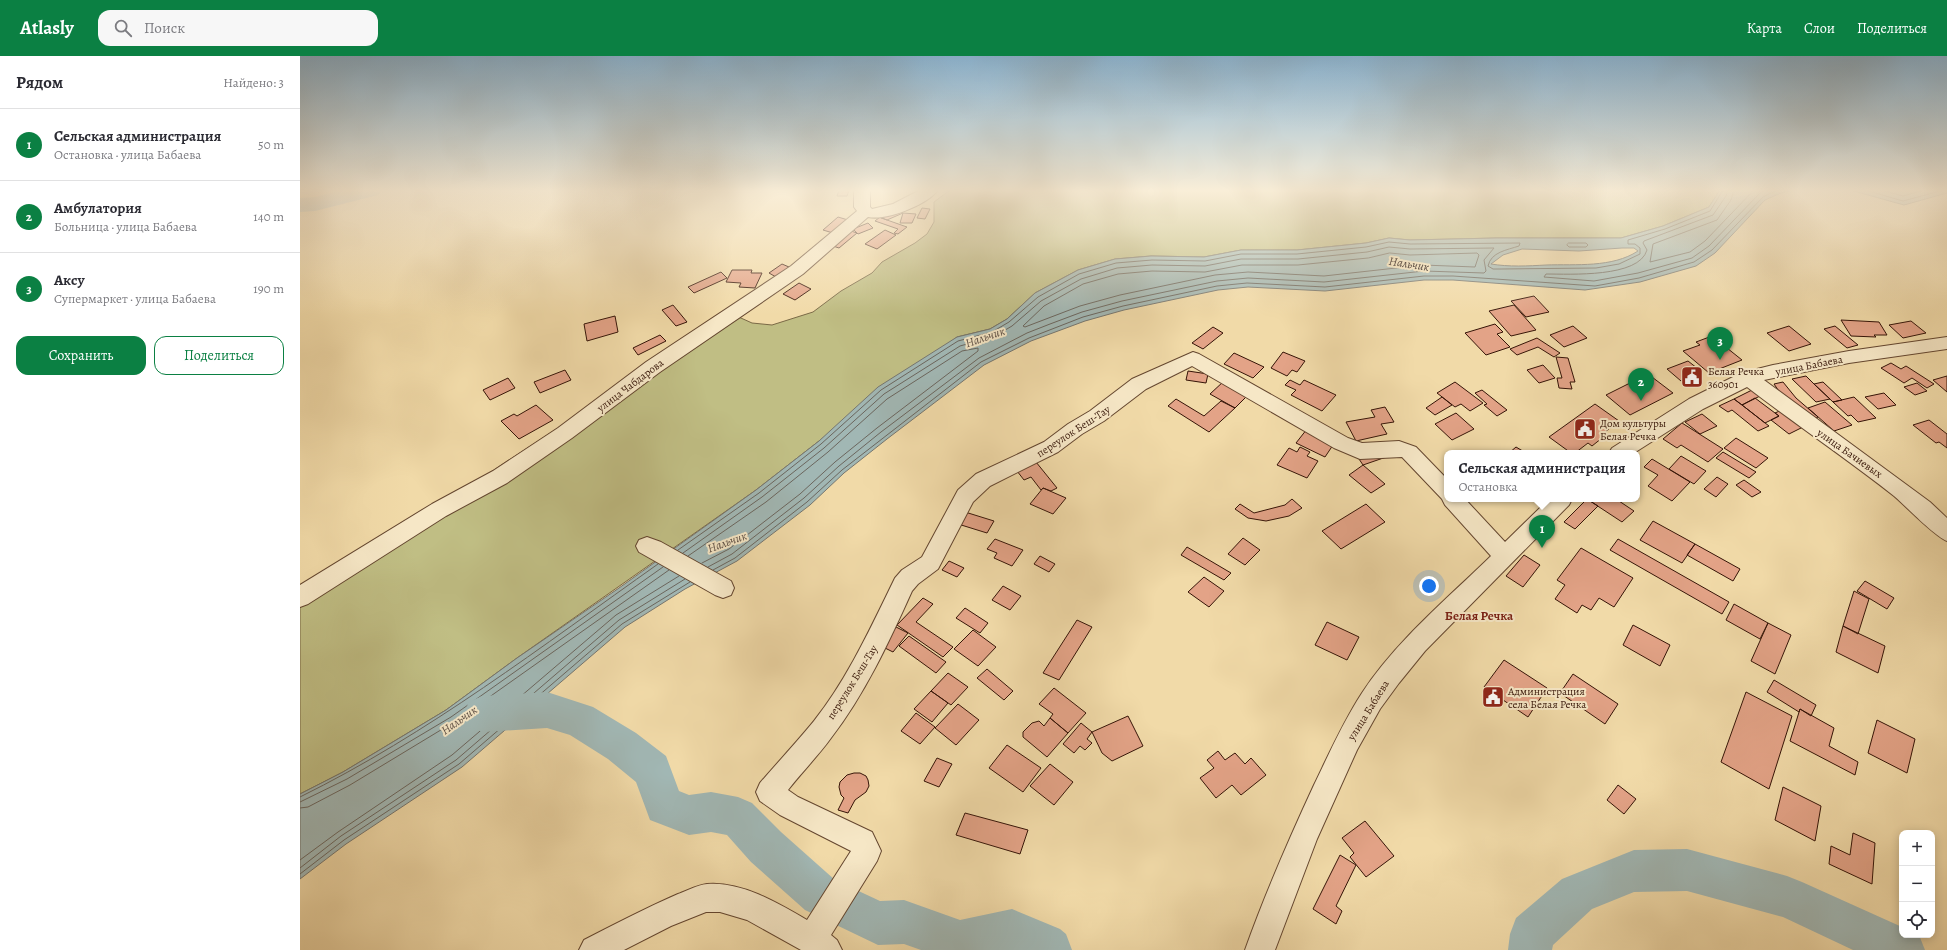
<!DOCTYPE html>
<html lang="ru">
<meta charset="utf-8">
<style>
body{margin:0;font-family:Alegreya,serif;background:#f7f7f7;color:#2b2b33}
.controls{position:absolute;right:12px;bottom:12px;display:grid;overflow:hidden;border-radius:8px;box-shadow:0 2px 10px #0003}
.controls button{width:36px;height:36px;display:grid;place-items:center;padding:0;border:0;border-bottom:1px solid #e1e1e2;background:#fff;color:#2b2b33;font:20px sans-serif}
.you{position:absolute;left:1129px;top:530px;width:14px;height:14px;margin:-10px;border:3px solid #fff;border-radius:50%;background:#1a73e8;box-shadow:0 0 0 6px #1a73e833}
.badge{display:grid;place-items:center;width:26px;height:26px;border-radius:50%;background:#0b8043;color:#fff;font-size:13px;font-weight:700}
.pin{position:absolute;translate:-50% -33px;filter:drop-shadow(0 1px 2px #0008)}
.pin::after{content:'';position:absolute;top:21px;width:14px;height:12px;background:inherit;clip-path:polygon(0 0,100% 0,50% 100%)}
.popup{position:absolute;left:1144px;top:394px;width:196px;height:52px;box-sizing:border-box;display:grid;place-content:center;border-radius:8px;background:#fff;filter:drop-shadow(0 1px 3px #0005);font-size:13px;white-space:nowrap;color:#7c7c81}
.popup b{font-size:15px;color:#2b2b33}
.popup::after{content:'';position:absolute;left:50%;top:100%;margin-left:-8px;border:8px solid transparent;border-top-color:#fff}
.list{margin:0;padding:0;list-style:none}
h2{display:flex;justify-content:space-between;align-items:center;height:52px;margin:0;padding:0 16px;font-size:17px}
h2 small{font-size:13px;font-weight:400;color:#7c7c81}
.list li{display:grid;grid-template-columns:26px 1fr auto;gap:12px;align-items:center;box-sizing:border-box;height:72px;padding:0 16px;border-top:1px solid #e1e1e2}
.list b{display:block;font-size:15px;white-space:nowrap}
.list p{margin:0;font-size:13px;white-space:nowrap;color:#7c7c81}
.list em{font-size:13px;font-style:normal;color:#7c7c81}
.actions{display:flex;gap:8px;padding:12px 16px}
.actions a{flex:1;padding:9px 0;border:1px solid #0b8043;border-radius:12px;text-align:center;font-size:14px;color:#0b8043}
.actions .main{background:#0b8043;color:#fff}
.icon{flex:none;width:22px;height:22px;fill:none;stroke:currentColor;stroke-width:2;stroke-linecap:round;stroke-linejoin:round}
.map{position:relative;flex:none;width:1647px;height:894px;overflow:hidden}
header{display:flex;align-items:center;gap:24px;box-sizing:border-box;height:56px;padding:0 20px;background:#0b8043;color:#fff}
header strong{font-size:19px}
nav{display:flex;gap:22px;margin-inline-start:auto;font-size:14px}
.search{width:280px;height:36px;background:#f7f7f7;display:flex;align-items:center;gap:10px;box-sizing:border-box;padding:0 14px;border-radius:12px;color:#7c7c81;font-size:15px}
main{display:flex}
aside{flex:1;background:#fff}
.map>svg:first-child{display:block}
.green{fill:#c0be84;stroke:#7a6946}
.water{fill:#a1b7b4;stroke:#76766f;fill-rule:evenodd}
.lines{fill:none;stroke-linecap:round;stroke-linejoin:round}
.shore{stroke:#6b665e;stroke-width:1}
.river{fill:#a1b7b4;fill-rule:evenodd}
.building{fill:#e3a387;stroke:#351407}
.street-casing{stroke:#64462f;stroke-width:2}
.street{fill:#f6e7c6;fill-rule:evenodd}
.labels{text-anchor:middle;stroke-width:4;stroke-linejoin:round;paint-order:stroke}
.street-label{font-size:11px;fill:#351407;stroke:#f6e7c6}
.poi-label{font-size:11px;fill:#351407;stroke:#f6e7c6;text-anchor:start}
.water-label{font-size:12px;font-style:italic;fill:#5b4d44;stroke:#f6e7c6}
.quarter-label{font-size:13px;font-weight:bold;fill:#7a1f14;stroke:#f6e7c6}
</style>
<header>
<strong>Atlasly</strong>
<div class="search"><svg class="icon" aria-label="search" viewBox="0 0 24 24"><circle cx="10" cy="10" r="6"/><path d="M15 15l6 6"/></svg>Поиск</div>
<nav><a>Карта</a><a>Слои</a><a>Поделиться</a></nav>
</header>
<main>
<aside>
<h2>Рядом<small>Найдено: 3</small></h2>
<ul class="list">
<li><span class="badge">1</span><div><b>Сельская администрация</b><p>Остановка · улица Бабаева</p></div><em>50 m</em></li>
<li><span class="badge">2</span><div><b>Амбулатория</b><p>Больница · улица Бабаева</p></div><em>140 m</em></li>
<li><span class="badge">3</span><div><b>Аксу</b><p>Супермаркет · улица Бабаева</p></div><em>190 m</em></li>
</ul>
<div class="actions"><a class="main">Сохранить</a><a>Поделиться</a></div>
</aside>
<div class="map">
<svg width="1647" height="894" viewBox="0 0 1647 894">
<rect width="100%" height="100%" fill="#f1daa8"/>
<filter id="stains"><feTurbulence type="fractalNoise" baseFrequency=".005" numOctaves="4"/><feColorMatrix values="0 0 0 0 .2 0 0 0 0 .09 0 0 0 0 .02 0 0 0 .5 -.17"/></filter>
<radialGradient id="worn" r=".72"><stop offset=".6" stop-color="#630" stop-opacity="0"/><stop offset="1" stop-color="#630" stop-opacity=".3"/></radialGradient>
<!-- green -->
<path class="green" d="M650,134H1420L1409,151L1363,170L1321,182H1196L1110,184L1089,182L1066,187L997,194H941L904,201L851,200L815,203L778,214L735,237L707,263L690,273L657,281L519,385L456,434L217,602L146,654L43,716L0,738V541L432,258L452,267L472,269L513,256L541,235L572,217L582,206L615,187L627,178L634,166V146Z"/>
<!-- water -->
<path class="water" d="M1420,134H1495L1481,137L1465,144L1415,197L1396,210L1340,226L1285,234L1153,224H1124L1025,235L948,231L918,234L824,254L785,265L731,285L684,309L587,383L544,417L510,449L437,505L385,533L325,571L162,711L46,788L0,823V738L43,716L146,654L217,602L319,532L456,434L519,385L578,331L657,281L690,273L707,263L735,237L778,214L815,203L851,200L904,201L941,194H997L1066,187L1089,182L1110,184L1196,182H1321L1363,170L1409,151ZM1322,192H1334L1338,195C1312,212 1276,208 1246,209C1228,210 1209,211 1191,208L1203,199L1222,193L1279,195Z
M1550,134H1647V137L1604,149Z"/>
<g class="lines">
<!-- shore -->
<path class="shore" d="M1428,134L1426,140L1413,159L1344,185L1343,187L1347,194C1339,222 1270,218 1246,218L1244,221L1294,225L1338,217L1392,202L1409,190L1459,138L1465,134
M1434,134L1431,144L1417,164L1353,188L1350,206L1390,196L1405,185L1454,134
M1565,134L1603,145L1644,134
M1581,134L1603,140L1624,134
M1269,187H1286L1288,189L1286,191H1269L1267,189Z
M1090,197L1110,199L1177,197L1179,199L1175,211L1123,209L1024,220L948,216L915,219L820,239L780,250L725,271L723,270L744,250L783,228L818,218L852,215L905,216L942,209H998L1068,202Z
M378,494L459,437L521,388L581,334L658,285L692,276L709,266L738,241L779,218L816,207L852,204L905,205L941,198H997L1066,191L1089,186L1110,188L1220,187L1219,190C1207,194 1191,196 1188,210L1193,213H1200L1296,212L1319,208L1340,198V192L1335,188H1328V184L1365,173L1410,155L1423,134
M383,497L462,441L524,392L584,338L660,290L695,280L712,270L741,245L781,223L817,212L852,209L905,210L941,203H998L1067,196L1089,191L1110,193L1194,192L1184,204L1186,215L1184,217L1124,215L1024,226L948,222L917,225L822,245L782,256L750,268L727,277L679,302L581,376L539,410L504,442L432,498L408,511
M388,500L466,446L528,396L587,343L662,295L678,292V295L577,372L535,406L500,438L429,493L402,507
M413,514L435,502L507,446L542,414L681,306L729,282L783,261L823,250L917,230L947,227L1025,231L1124,220H1153L1295,230L1339,222L1394,206L1412,194L1463,141L1477,134
M0,741C128,678 242,590 358,508
M0,746L47,723L151,661L363,511
M0,752L8,751L50,729L154,666L369,514
M0,804L38,776L152,699L316,559L379,520
M0,812L41,780L156,704L319,564L385,523
M0,818L44,784L159,708L322,568L390,526"/>
<!-- river -->
<path class="river" d="M42,134H82L78,139L15,155L0,156V142L15,141Z
M247,636L293,651L336,677L366,700L379,735L389,739L411,736L438,741L452,747L481,776L535,824L580,845L604,844L660,864L712,853L760,873L766,878L772,894H621L604,888L578,889L505,854L451,806L427,779L411,776L389,779L350,764L336,726L308,703L270,679L247,672L182,676L169,670L163,658L169,646L182,640Z
M1387,793L1487,820L1502,826L1602,871V879H1619L1625,894H1553L1483,861L1387,835L1334,836L1292,853L1253,889L1252,894H1208L1210,878L1216,862L1262,823L1334,794Z"/>
</g>
<!-- building -->
<path class="building" d="M539,134H549L547,140H537Z
M622,152L630,153L625,163L617,162Z
M600,154L603,157L587,164L581,162Z
M603,157L616,158L612,167H600Z
M538,161L548,164L533,177L523,174Z
M580,161L587,164L607,171L598,178L594,177L598,173L575,165Z
M568,167L573,172L558,178L553,173Z
M585,174L596,179L577,193L565,188Z
M551,175L557,177L539,192L533,190Z
M482,208L489,211L476,221L469,217Z
M432,214H452L451,217H462L455,232L439,231L441,227L426,226Z
M421,216L427,222L394,237L388,231Z
M499,227L511,233L495,244L483,238Z
M1234,240L1249,256L1226,261L1211,245Z
M373,249L387,266L376,270L362,254Z
M1214,249L1236,274L1211,280L1189,255Z
M315,260L318,276L287,285L284,268Z
M1541,264L1579,266L1587,279H1574L1576,281L1551,280Z
M1611,265L1626,277L1603,282L1589,269Z
M1195,268L1203,276L1197,278L1210,291L1186,299L1165,277Z
M1273,270L1287,282L1264,291L1250,279Z
M1489,270L1511,288L1489,295L1467,277Z
M1535,270L1558,289L1547,292L1524,273Z
M913,271L923,277L903,293L892,287Z
M360,279L366,285L338,299L333,292Z
M1412,280L1442,304L1409,317L1383,295L1400,289L1396,286Z
M1237,282L1260,297L1254,301L1238,291L1217,299L1210,293Z
M983,296L1005,305L997,316L992,314L987,320L971,312Z
M934,297L964,311L953,322L924,308Z
M1256,301L1268,302L1275,326H1270L1272,333L1259,332L1257,322H1262Z
M1388,305L1402,316L1396,319L1401,323L1393,326L1388,322L1381,325L1367,313Z
M1591,307L1601,313L1606,310L1634,328L1627,332L1612,322L1604,327L1581,312Z
M1243,309L1255,322L1239,327L1227,314Z
M265,314L271,324L240,337L234,326Z
M888,315L908,318L906,327L886,324Z
M1348,318L1373,337L1330,359L1306,339Z
M1506,320L1514,328L1530,343L1516,346L1492,323Z
M1647,320V336L1633,324Z
M208,322L215,332L190,344L183,334Z
M990,324L1000,329L1004,324L1036,339L1022,355L991,339L996,334L985,329Z
M924,325L949,338L935,352L910,338Z
M1155,326L1183,347L1170,355L1161,348L1155,351L1137,337Z
M1483,326L1496,342L1518,361L1512,364L1485,344L1474,328Z
M1523,326L1542,344L1533,346L1514,328Z
M1617,327L1627,335L1615,339L1604,331Z
M1182,334L1207,354L1197,360L1184,349L1187,348L1175,337Z
M1452,334L1460,340L1442,349L1434,343Z
M1584,337L1596,349L1578,353L1565,341Z
M1142,341L1152,349L1135,359L1126,352Z
M1554,341L1576,362L1558,366L1551,359L1548,360L1533,346Z
M1455,342L1479,360L1465,367L1442,349Z
M876,343L904,360L921,345L935,352L909,376L868,350Z
M1434,343L1442,349L1469,370L1458,375L1432,354L1428,356L1419,350Z
M1525,346L1552,369L1534,375L1508,352Z
M1295,348L1319,365L1300,380L1302,382L1292,390L1288,387L1275,397H1271L1249,381Z
M236,349L253,364L219,383L201,365L214,358L217,360Z
M1085,351L1094,366L1081,368L1087,378L1056,385L1046,366L1075,361L1071,354Z
M1484,353L1505,370L1489,378L1471,364L1479,360L1475,357Z
M1156,357L1174,373L1152,384L1135,368Z
M1402,358L1417,370L1400,378L1385,366Z
M1629,364L1647,378V392L1639,386L1636,387L1613,369Z
M1382,367L1423,393L1408,406L1381,389L1377,392L1363,383Z
M1007,373L1035,386L1025,401L996,387Z
M1436,382L1468,402L1456,412L1424,392Z
M1000,391L1010,396L1007,400L1018,405L1007,422L977,409L989,392L997,396Z
M1216,391L1226,397H1209Z
M1077,396L1092,399L1063,409L1059,403Z
M1423,396L1456,416L1449,422L1416,402Z
M1381,400L1406,415L1394,428L1369,413Z
M1352,403L1390,426L1372,445L1348,430L1358,419L1344,411Z
M736,406L757,432L751,435L743,432L741,434L731,421L724,424L717,415Z
M1063,409L1085,428L1071,437L1049,419Z
M1417,421L1428,428L1416,441L1404,433Z
M1444,424L1461,436L1452,441L1436,429Z
M743,432L766,442L753,458L730,448Z
M992,443L1002,452L989,460L966,465L948,462L935,453L940,448L954,457L985,449Z
M1287,443H1316L1334,455L1322,466Z
M1287,443L1298,450L1275,473L1264,466Z
M1066,448L1085,466L1041,493L1022,475Z
M665,456L694,465L687,477L658,468Z
M1353,465L1395,488L1382,507L1340,484Z
M943,482L960,494L945,509L928,498Z
M695,483L723,494L712,510L694,502L697,497L687,493Z
M1318,483L1429,546L1422,558L1310,494Z
M1395,488L1440,513L1433,525L1387,499Z
M887,491L931,517L924,524L881,499Z
M1281,492L1333,522L1314,551L1299,542L1291,554L1282,549L1277,557L1255,543L1265,529L1257,524Z
M1224,499L1240,509L1223,531L1206,520Z
M740,500L755,508L749,516L734,508Z
M649,505L664,512L657,521L642,514Z
M904,521L924,535L909,551L888,536Z
M1565,525L1594,542L1587,553L1557,535Z
M703,530L721,540L710,554L692,544Z
M1554,535L1569,543L1558,578L1543,570Z
M623,542L633,548L616,566L653,591L643,601L597,569Z
M1434,548L1468,567L1460,583L1426,564Z
M665,552L688,567L680,577L656,562Z
M777,564L792,571L759,624L743,617Z
M1027,566L1059,581L1047,604L1015,589Z
M1468,567L1491,579L1475,618L1451,605Z
M1333,569L1370,589L1360,610L1323,589Z
M1543,570L1585,590L1578,617L1536,596Z
M596,571L608,577L593,596L581,590Z
M673,574L696,591L678,610L654,593Z
M609,580L646,606L636,617L599,590Z
M1204,604L1247,632L1228,661L1184,631Z
M687,613L713,635L704,644L677,622Z
M648,617L668,631L651,649L631,635Z
M1273,618L1318,648L1305,668L1260,637Z
M1474,624L1516,649L1511,660L1500,653L1499,656L1467,636Z
M754,632L786,657L768,677L750,662L753,658L739,648Z
M631,635L648,647L632,666L614,653Z
M1446,636L1492,660L1469,733L1421,706Z
M658,648L679,664L656,689L635,672Z
M1500,653L1534,672L1529,690L1558,706L1555,719L1490,685Z
M616,657L635,671L620,688L601,675Z
M828,660L843,690L812,705L802,697L792,676Z
M750,662L768,677L747,701L723,681V676L732,667L739,665L744,670Z
M1577,664L1615,683L1607,717L1568,697Z
M781,667L792,676L787,683L792,687L785,694L780,690L774,697L763,688Z
M707,689L741,712L723,736L689,712Z
M918,695L925,704L935,697L945,708L951,702L966,719L941,739L932,729L916,742L900,722L914,712L907,704Z
M637,702L652,708L639,731L624,725Z
M750,708L773,726L754,749L730,730Z
M554,717H560L566,720L568,724L569,730L566,736L555,744L548,757L538,754L544,742L541,739L539,731L540,726L547,719Z
M1318,729L1336,743L1324,758L1307,744Z
M1483,731L1521,750L1515,785L1475,764Z
M665,757L728,774L720,798L656,779Z
M1065,765L1094,800L1066,821L1050,801L1054,797L1042,782Z
M1553,777L1575,787L1572,828L1529,808L1531,790L1550,799Z
M1040,799L1056,809L1036,850L1042,855L1036,868L1013,853Z"/>
<g class="lines">
<!-- street casing -->
<g class="street-casing">
<path id="street" d="M554,134H570V151L572,153L593,148L620,134H638C627,149 586,165 568,161L503,218L360,316L272,382L207,427L146,460L8,548L0,551V529L132,448L193,415L258,372L346,306L491,210L557,155L554,151Z
M1647,281V293L1549,307L1464,324L1630,446L1647,462V485C1634,480 1607,451 1594,440C1546,402 1495,368 1447,331L1403,353L1334,397H1309L1312,392L1389,343L1441,317L1473,309L1549,295Z
M893,296L899,298L1048,382L1062,387L1099,385L1116,391L1147,423V443H1165L1205,486L1249,443H1272L1269,449L1125,595L1099,627L1080,653L1057,694L1017,783L975,894H945C965,838 989,783 1014,729C1029,698 1043,666 1062,637C1096,585 1147,543 1191,500L1145,449L1142,443L1102,401L1060,403L1034,392L892,310L846,333L804,365L782,378L758,396L690,430L673,446L638,513L618,528L612,535C589,586 565,638 531,682C518,700 502,716 488,734L498,741L572,776L581,795L577,805L531,879L537,884L542,894H501L447,864L420,856H406L371,870L324,894H279L284,884C315,868 346,852 378,838C387,835 397,829 407,828C441,825 478,847 507,864L551,795L480,759L460,745L456,736L460,727C478,706 497,686 514,665C548,622 571,571 595,522L602,514L622,501L658,434L676,418L744,386L768,368L790,355L832,323Z
M347,481L361,486L431,525L434,532L431,539L423,542L415,539L339,496L336,490L339,484Z"/>
</g>
<!-- street -->
<use href="#street" class="street"/>
</g>
<!-- sky -->
<linearGradient id="sky" x2="0" y2="1"><stop stop-color="#8bb5d3"/><stop offset="0.52" stop-color="#f9eed8"/><stop offset="1" stop-color="#f9eed8" stop-opacity="0"/></linearGradient>
<rect width="1647" height="259" fill="url(#sky)"/>
<!-- icons -->
<defs>
<g id="civic-square" transform="scale(1.15)"><rect x="-9" y="-9" width="18" height="18" rx="4" fill="#8f2418" stroke="#f6e7c6"/><path d="M-.6-6.5H3V-4.5H.6V-3L4-1V1h2V6H-6V1h2V-1L-.6-3ZM-1.2 2.5V6h2.4V2.5Z" fill="#fff"/></g>
</defs>
<g fill-rule="evenodd">
<use href="#civic-square" x="1392" y="321"/>
<use href="#civic-square" x="1285" y="373"/>
<use href="#civic-square" x="1193" y="641"/>
</g>
<g class="labels">
<!-- street labels -->
<g class="street-label">
<text transform="translate(1509 309) rotate(-11)" y="4">улица Бабаева</text>
<text transform="translate(330 329) rotate(-37)" y="4">улица Чабдарова</text>
<text transform="translate(773 375) rotate(-33)" y="4">переулок Беш-Тау</text>
<text transform="translate(1550 397) rotate(35)" y="4">улица Бачиевых</text>
<text transform="translate(552 626) rotate(-58)" y="4">переулок Беш-Тау</text>
<text transform="translate(1068 654) rotate(-58)" y="4">улица Бабаева</text>
</g>
<!-- poi labels -->
<g class="poi-label">
<text x="1408" y="319">Белая Речка<tspan x="1408" dy="13">360901</tspan></text>
<text x="1300" y="371">Дом культуры<tspan x="1300" dy="13">Белая Речка</tspan></text>
<text x="1208" y="639">Администрация<tspan x="1208" dy="13">села Белая Речка</tspan></text>
</g>
<!-- water labels -->
<g class="water-label">
<text transform="translate(1109 208) rotate(9)" y="4">Нальчик</text>
<text transform="translate(685 281) rotate(-19)" y="4">Нальчик</text>
<text transform="translate(427 486) rotate(-20)" y="4">Нальчик</text>
<text transform="translate(159 664) rotate(-35)" y="4">Нальчик</text>
</g>
<!-- quarter labels -->
<g class="quarter-label">
<text x="1179" y="564">Белая Речка</text>
</g>
</g>
<rect width="100%" height="100%" filter="url(#stains)"/>
<rect width="100%" height="100%" fill="url(#worn)"/>
</svg>
<div class="controls">
<button>+</button>
<button>−</button>
<button><svg class="icon" aria-label="locate" viewBox="0 0 24 24"><circle cx="12" cy="12" r="6"/><path d="M12 2v4M12 18v4M2 12h4M18 12h4"/></svg></button>
</div>
<div class="you"></div>
<div class="pin badge" style="left:1242px;top:492px">1</div>
<div class="popup"><b>Сельская администрация</b>Остановка</div>
<div class="pin badge" style="left:1341px;top:345px">2</div>
<div class="pin badge" style="left:1420px;top:304px">3</div>
</div>
</main>
